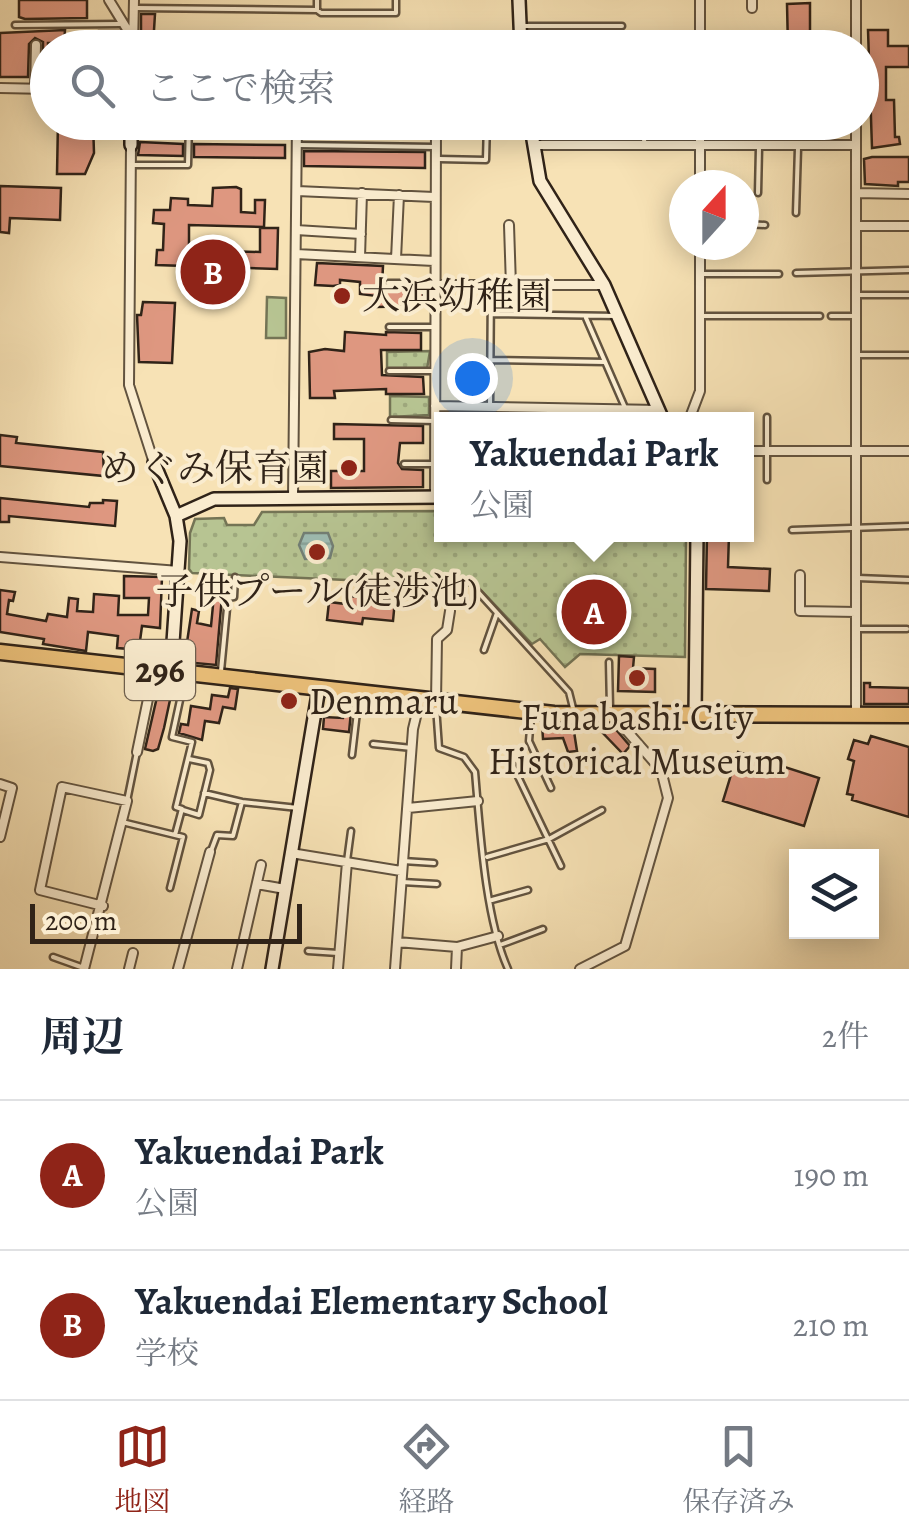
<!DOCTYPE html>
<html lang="ja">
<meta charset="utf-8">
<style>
body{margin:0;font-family:Alegreya,"Noto Serif JP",serif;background:#f6f6f7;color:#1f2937}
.controls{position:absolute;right:30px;bottom:30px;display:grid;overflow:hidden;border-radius:0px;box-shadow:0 5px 25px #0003}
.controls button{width:90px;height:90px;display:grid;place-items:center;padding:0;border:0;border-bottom:2px solid #e0e1e3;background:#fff;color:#1f2937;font:50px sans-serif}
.compass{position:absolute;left:669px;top:170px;width:90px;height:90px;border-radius:50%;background:#fff;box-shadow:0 5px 25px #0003;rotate:21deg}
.scale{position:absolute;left:30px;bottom:25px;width:272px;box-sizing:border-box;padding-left:10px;border:5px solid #302318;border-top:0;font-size:28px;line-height:35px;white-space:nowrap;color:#302318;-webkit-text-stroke:8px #faeccf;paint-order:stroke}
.you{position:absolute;left:472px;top:378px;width:35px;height:35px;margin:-25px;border:8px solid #fff;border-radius:50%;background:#1a73e8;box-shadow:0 0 0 15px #1a73e833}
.badge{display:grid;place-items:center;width:65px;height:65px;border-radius:50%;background:#8f2418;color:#fff;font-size:32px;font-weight:700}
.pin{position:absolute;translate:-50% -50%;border:5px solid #fff;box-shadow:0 2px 10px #0006}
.popup{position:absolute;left:434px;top:412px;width:320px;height:130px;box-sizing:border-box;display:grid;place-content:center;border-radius:0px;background:#fff;filter:drop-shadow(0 2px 8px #0005);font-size:32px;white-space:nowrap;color:#747a83}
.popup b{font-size:38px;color:#1f2937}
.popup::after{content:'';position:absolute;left:50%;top:100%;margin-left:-20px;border:20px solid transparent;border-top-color:#fff}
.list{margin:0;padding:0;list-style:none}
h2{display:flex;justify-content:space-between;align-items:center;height:130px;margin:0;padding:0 40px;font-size:42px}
h2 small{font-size:32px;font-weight:400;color:#747a83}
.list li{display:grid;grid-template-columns:65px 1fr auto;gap:30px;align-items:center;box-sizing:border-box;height:150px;padding:0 40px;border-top:2px solid #e0e1e3}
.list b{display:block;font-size:38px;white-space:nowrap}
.list p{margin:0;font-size:32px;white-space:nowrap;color:#747a83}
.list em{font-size:32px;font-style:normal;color:#747a83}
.icon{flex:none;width:55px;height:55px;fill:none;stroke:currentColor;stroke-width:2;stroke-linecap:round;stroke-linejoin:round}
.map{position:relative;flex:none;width:909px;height:969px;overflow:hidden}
.search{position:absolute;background:#fff;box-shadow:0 5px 25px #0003;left:30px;right:30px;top:30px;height:110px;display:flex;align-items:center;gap:25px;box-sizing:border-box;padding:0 35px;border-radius:55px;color:#747a83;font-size:38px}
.sheet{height:430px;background:#fff}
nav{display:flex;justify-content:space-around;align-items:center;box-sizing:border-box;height:140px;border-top:2px solid #e0e1e3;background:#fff;font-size:28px;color:#747a83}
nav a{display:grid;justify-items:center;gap:5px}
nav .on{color:#8f2418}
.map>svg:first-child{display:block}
.grass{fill:#b7c492;stroke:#747455;stroke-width:2.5}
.park{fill:url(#park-dots);stroke:#747455;stroke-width:2.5}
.water{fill:url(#water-rules);stroke:#727f76;stroke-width:2.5}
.building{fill:#de9780;stroke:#302318;stroke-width:2.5}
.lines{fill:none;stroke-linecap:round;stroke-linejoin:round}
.lane-casing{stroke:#62533f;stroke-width:9}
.street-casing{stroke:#62533f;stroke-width:12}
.secondary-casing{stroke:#302318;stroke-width:16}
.highway-casing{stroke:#302318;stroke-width:19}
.lane{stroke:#faeccf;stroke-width:4}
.street{stroke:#faeccf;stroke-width:8}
.secondary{stroke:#faeccf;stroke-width:11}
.highway{stroke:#ecc17a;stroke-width:14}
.poi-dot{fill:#8f2418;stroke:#faeccf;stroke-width:4}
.labels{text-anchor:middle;stroke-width:8;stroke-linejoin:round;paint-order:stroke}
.shield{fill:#faeccf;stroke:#6d5f4f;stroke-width:2.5}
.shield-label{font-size:35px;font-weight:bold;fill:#302318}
.poi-label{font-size:38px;fill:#302318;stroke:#faeccf;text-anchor:start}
</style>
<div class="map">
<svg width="909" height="969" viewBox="0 0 909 969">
<defs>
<pattern id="park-dots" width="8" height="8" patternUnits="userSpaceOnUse" patternTransform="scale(2.5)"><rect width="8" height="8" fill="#b7c492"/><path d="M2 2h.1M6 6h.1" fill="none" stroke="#9ea87d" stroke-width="1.8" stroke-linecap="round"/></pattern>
<pattern id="water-rules" width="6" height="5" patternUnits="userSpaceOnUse" patternTransform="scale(2.5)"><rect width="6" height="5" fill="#9ebdb4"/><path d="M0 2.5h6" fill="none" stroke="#88a29a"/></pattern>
</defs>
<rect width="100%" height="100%" fill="#f7e2b5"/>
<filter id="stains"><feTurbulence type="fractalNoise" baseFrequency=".002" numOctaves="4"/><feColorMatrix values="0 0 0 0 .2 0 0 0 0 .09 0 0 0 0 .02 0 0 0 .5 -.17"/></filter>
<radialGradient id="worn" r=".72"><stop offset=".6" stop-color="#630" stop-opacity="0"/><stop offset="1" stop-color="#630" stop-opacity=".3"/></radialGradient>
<!-- grass -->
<path class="grass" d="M267,297L286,298V338H266Z"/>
<!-- park -->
<path class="park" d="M430,351L427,369L387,368V352Z
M390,396L429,397V415L390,417Z
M441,511L442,534L686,535L685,657L580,654L565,667L540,639L532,644L477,586L192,573L189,569L190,533L195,519L224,518L227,525H254L262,512Z"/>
<!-- water -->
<path class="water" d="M304,533H328L333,546L330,558L305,559L299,545Z"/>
<!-- building -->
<path class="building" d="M19,0H87V18L25,19L19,17Z
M810,3V48H788L787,4Z
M141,14H155L153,46H141Z
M65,30L64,43H48V76H43V42L35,38L29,44L28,77H0V33Z
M868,30H888V46H909V67H886V100H894L895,137H899L900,144L872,148Z
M99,31H120L126,48L99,47Z
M58,122H93L94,153L85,174H57Z
M140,142L183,144V156L138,155Z
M194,144L285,145V158L194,157Z
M304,151L425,152V168L304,166Z
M872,157H909V182H898V186L865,184L864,159Z
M0,186L61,188L60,220L10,218L9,233L0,232Z
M236,187L241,189V212L255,213V200H265L264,227L189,225V250L260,252V228H278L277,269L156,265L157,250H163L164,224L153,223L154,210H170L171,198L188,199V205L212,206L213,188Z
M317,263L383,266L382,287L423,289V306L377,307V296L360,294V282L340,280V285L333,286L315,285Z
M143,302L175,303L172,363L139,362L137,315H141Z
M345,332L386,335V332L421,333V350H381L382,375L423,377L424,394H386V389L334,391L335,398H310L309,352L325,349L344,351Z
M334,424L423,426V443H400L398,463L402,469L423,470V487L331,488V471H364V439H334Z
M0,435L17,437L16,443L103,452L104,476L0,466Z
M0,498L89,507L90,503H103V500L117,501L115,526L9,516V522H0Z
M707,534H729L728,567L770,569L769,591L706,589Z
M124,576L162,577L160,628L142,626L138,656L128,655L129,649L117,648L118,636L88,632L86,651L43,644L44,639L0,632V590L15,592L13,601L9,600L7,614L46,621L48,614L67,617L69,598L78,599L77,611L93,612L94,594L119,596L118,615H148L149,598H124Z
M214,595L222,596L216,665L184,662L192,609L199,611L197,623L211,626Z
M346,596L395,600L393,621L363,618L362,624L327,620L329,602L346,604Z
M619,656L634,657L633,668L655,669V692L618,691Z
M864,683H870V687L909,688V704H864Z
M160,684L173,686L164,728L158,749L153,751L145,749Z
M230,688L238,689L235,709L223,707L219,723L205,721L202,740L179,733L181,724L188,725L191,706L210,709L212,695L228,697Z
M346,701L352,702L349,732L323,729L324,717L343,718Z
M542,723L573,725L577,751L568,752L563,738L543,739Z
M603,725H612L630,746L623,754L599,729Z
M871,736L909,747V817L852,800L853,795L847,794L854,761L848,759L854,740L868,744Z
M738,752L819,778L804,826L723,801Z"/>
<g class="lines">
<!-- lane casing -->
<g class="lane-casing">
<path id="lane" d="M317,0V10L321,13H396V0
M137,8L317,10
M15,25L120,24
M522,26H622
M644,143L645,122
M300,145L435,147
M439,159L486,160L487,122
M131,165H188L189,122
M758,193L759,148
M796,213L798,148
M744,224L765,225
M796,273L909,270
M701,274H779
M388,283H433
M859,295H909
M491,314L616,316
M701,316H820
M831,316H856
M586,318L626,410
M389,327H434
M859,355H909
M490,360L605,362
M389,371H434
M490,406L491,286
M391,420L435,421
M404,464H435
M767,480V417
M792,530L909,526
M858,578L909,580
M479,593L569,692L573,708
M857,629H907
M484,650L497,613
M609,662L610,708
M221,671L228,598L234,597L235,577
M436,706L439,748L464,757L475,772C480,829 485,918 508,969
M531,717L529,741L551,788
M373,744L412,748
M352,755L359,695
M512,764L561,866
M204,793L242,802L298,808
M127,801L137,752
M183,810L199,815L210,770L208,763L189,759
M122,822L183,837L170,888
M175,835L182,809L176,807L192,742L172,737L185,677
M211,851L217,835L233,836L242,802
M487,857L549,839L602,810
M347,861L351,831
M403,861L434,863
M402,882L437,884
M492,900L528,890
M500,945L543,929
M308,951L338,953
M53,957L81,967"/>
</g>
<!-- street casing -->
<g class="street-casing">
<path id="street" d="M109,0L133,39
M752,0V8
M856,0V48
M133,48L134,0
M700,48V0
M0,88L48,89
M35,89L36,45
M856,122V715
M131,145L129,385L154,463
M533,145H856
M700,185V122
M297,191L434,197
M856,193L909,194
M509,225L511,286
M856,226H909
M296,230L361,234
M296,254L434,261
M360,257L362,193
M396,259L399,195
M435,285H604
M435,406L658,410
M689,420L700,391V245
M746,451H909
M435,497L436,122
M293,498L297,122
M0,557L179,571
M800,575V611L856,612
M436,701L437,639L447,630L450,611
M137,752L154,670
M0,784L12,788L0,837
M408,808L478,801
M291,853L401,871
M257,884L285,889
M397,942L457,947L498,936
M84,969L127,801L62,787L40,890L103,906
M129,969L133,953
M178,969L210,852
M237,969L261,865
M338,969L347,862
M395,969L413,729L420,700
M456,969L457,947
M580,969L625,946L668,798L661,770L613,715"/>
</g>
<!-- secondary casing -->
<g class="secondary-casing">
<path id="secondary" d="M519,0L521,48
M530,122L540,181L604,285L663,420
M131,145V122
M154,463L176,516L180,541L171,671
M176,516L214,499L442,497
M695,714L697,534
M272,969L319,688"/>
</g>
<!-- highway casing -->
<g class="highway-casing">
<path id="highway" d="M0,652L554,714L909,715"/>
</g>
<!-- lane -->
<use href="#lane" class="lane"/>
<!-- street -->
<use href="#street" class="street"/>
<!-- secondary -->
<use href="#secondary" class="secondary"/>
<!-- highway -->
<use href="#highway" class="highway"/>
</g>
<!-- markers -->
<g class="poi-dot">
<circle cx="342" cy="296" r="10"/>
<circle cx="349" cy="468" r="10"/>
<circle cx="317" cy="552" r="10"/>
<circle cx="637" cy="678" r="10"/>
<circle cx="289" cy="701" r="10"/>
</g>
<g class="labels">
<!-- shield labels -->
<rect class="shield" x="125" y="640" width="70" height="60" rx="8"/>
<g class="shield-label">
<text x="160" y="682">296</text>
</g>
<!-- poi labels -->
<g class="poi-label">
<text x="362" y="309">大浜幼稚園</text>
<text x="329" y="481" text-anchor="end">めぐみ保育園</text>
<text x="317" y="604" text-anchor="middle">子供プール(徒渉池)</text>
<text x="309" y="714">Denmaru</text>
<text x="637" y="730" text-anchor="middle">Funabashi City<tspan x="637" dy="44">Historical Museum</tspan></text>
</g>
</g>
<rect width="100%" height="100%" filter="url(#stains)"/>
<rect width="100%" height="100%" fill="url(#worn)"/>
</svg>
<div class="controls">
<button><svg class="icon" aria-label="layers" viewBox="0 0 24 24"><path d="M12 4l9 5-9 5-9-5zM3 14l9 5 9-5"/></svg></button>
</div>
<svg class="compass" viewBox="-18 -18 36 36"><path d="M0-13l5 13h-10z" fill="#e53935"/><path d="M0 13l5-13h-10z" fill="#747a83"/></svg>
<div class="scale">200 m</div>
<div class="you"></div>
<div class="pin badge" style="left:594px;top:612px">A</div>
<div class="popup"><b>Yakuendai Park</b>公園</div>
<div class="pin badge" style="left:213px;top:272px">B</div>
<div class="search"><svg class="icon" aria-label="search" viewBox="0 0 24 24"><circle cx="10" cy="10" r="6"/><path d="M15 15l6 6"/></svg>ここで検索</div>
</div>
<section class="sheet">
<h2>周辺<small>2件</small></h2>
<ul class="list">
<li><span class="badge">A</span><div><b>Yakuendai Park</b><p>公園</p></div><em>190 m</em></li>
<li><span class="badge">B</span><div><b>Yakuendai Elementary School</b><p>学校</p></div><em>210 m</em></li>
</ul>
</section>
<nav>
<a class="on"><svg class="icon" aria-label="map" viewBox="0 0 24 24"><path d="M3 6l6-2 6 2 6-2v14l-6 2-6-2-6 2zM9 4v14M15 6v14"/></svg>地図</a>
<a><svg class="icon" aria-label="directions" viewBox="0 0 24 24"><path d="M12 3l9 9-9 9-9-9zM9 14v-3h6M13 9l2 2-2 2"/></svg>経路</a>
<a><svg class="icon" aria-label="saved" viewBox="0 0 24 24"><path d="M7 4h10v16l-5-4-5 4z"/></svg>保存済み</a>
</nav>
